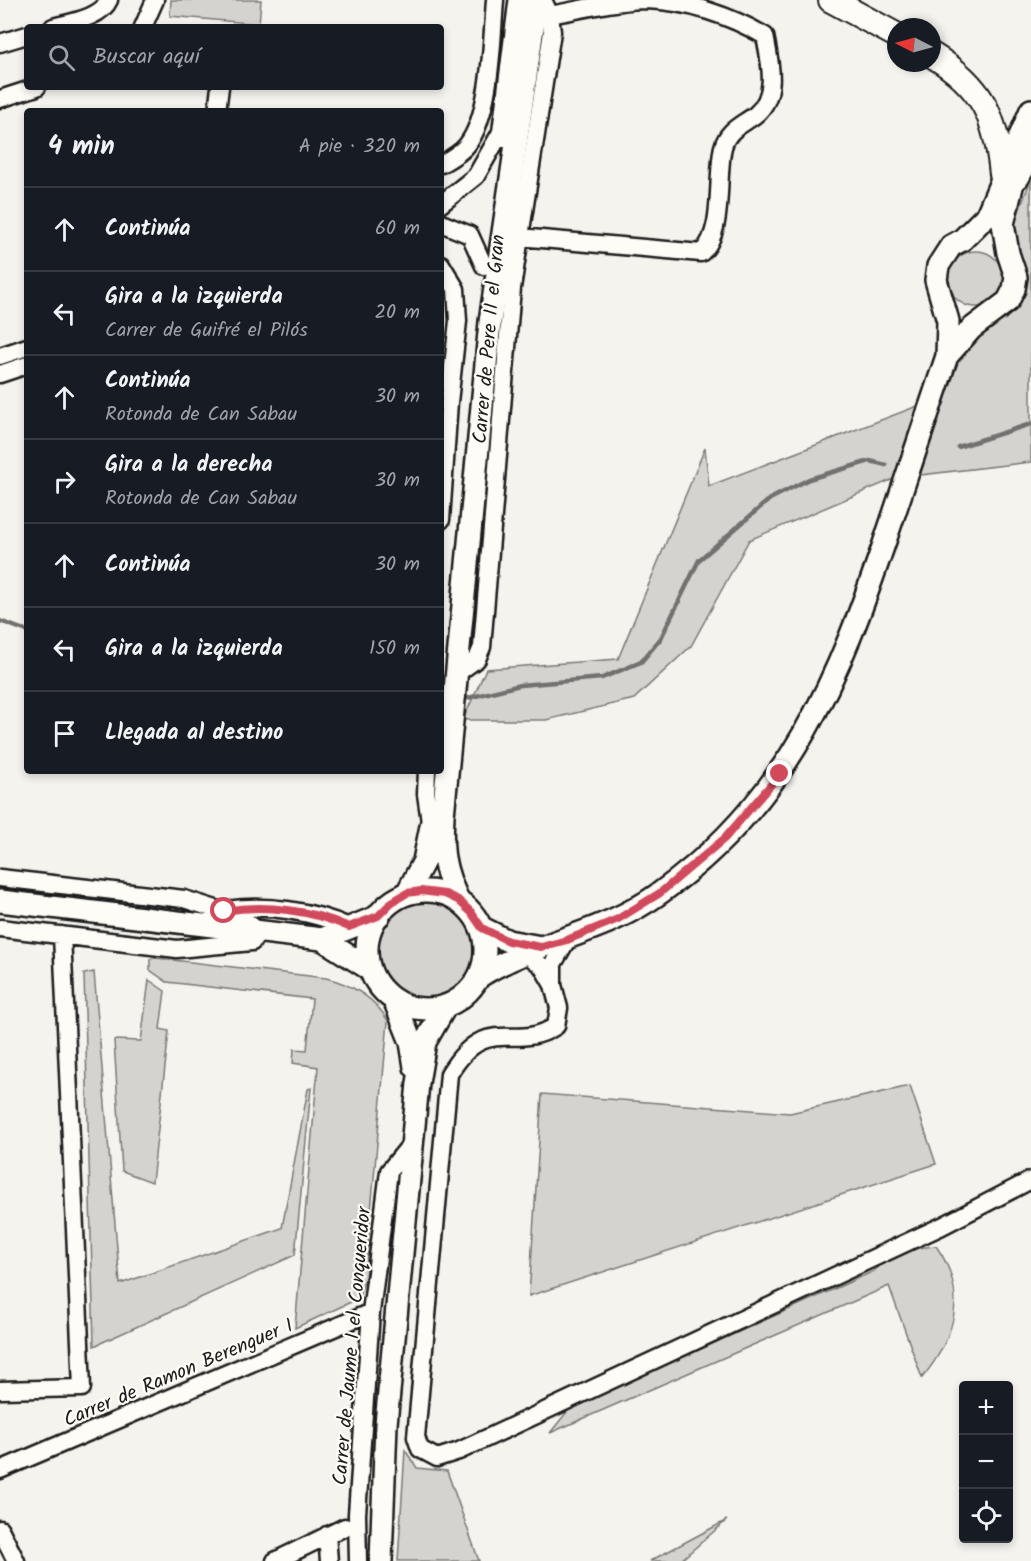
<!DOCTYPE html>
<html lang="es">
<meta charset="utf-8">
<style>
body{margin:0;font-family:Kalam,sans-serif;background:#242831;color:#f1f3f6}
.controls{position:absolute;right:18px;bottom:18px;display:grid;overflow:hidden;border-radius:6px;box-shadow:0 3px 9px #0003}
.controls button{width:54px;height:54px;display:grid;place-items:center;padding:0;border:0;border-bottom:2px solid #363941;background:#171b24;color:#f1f3f6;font:30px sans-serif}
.compass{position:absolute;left:887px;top:18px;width:54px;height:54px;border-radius:50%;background:#171b24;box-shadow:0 3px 9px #0003;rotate:276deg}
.stop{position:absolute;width:18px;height:18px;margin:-14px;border:4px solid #d1495b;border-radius:50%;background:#fff}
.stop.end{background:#d1495b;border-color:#fff;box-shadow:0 2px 6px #0008}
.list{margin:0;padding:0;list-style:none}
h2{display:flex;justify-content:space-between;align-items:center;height:78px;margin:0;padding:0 24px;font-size:26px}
h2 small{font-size:20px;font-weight:400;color:#9ea1a6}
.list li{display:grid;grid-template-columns:39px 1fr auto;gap:18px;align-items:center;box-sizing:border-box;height:84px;padding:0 24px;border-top:2px solid #363941}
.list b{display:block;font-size:22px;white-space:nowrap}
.list p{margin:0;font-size:20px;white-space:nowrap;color:#9ea1a6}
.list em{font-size:20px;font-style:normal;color:#9ea1a6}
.icon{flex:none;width:33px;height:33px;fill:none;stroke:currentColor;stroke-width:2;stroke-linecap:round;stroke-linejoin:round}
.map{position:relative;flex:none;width:1031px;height:1561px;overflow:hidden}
.search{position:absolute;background:#171b24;box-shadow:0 3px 9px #0003;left:24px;top:24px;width:420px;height:66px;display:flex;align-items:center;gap:15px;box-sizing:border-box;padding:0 21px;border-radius:6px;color:#9ea1a6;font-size:22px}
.panel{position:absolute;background:#171b24;box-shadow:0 3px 9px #0003;left:24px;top:108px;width:420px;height:666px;border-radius:6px}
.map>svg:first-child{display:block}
.green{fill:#d4d3cf;stroke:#787876;stroke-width:1.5}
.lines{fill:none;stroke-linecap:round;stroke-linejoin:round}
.stream{stroke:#72716f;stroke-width:4.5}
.minor-casing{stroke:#1c1c1c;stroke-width:21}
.major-casing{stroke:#1c1c1c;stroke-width:26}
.highway-casing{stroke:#1c1c1c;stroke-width:28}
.minor{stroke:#fdfcf7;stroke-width:16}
.major{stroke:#fdfcf7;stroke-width:21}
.highway{stroke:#fdfcf7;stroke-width:24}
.route{stroke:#d1495b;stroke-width:8}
.labels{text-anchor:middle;stroke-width:4.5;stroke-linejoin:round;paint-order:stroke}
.street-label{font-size:20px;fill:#1c1c1c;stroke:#fdfcf7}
</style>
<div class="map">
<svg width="1031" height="1561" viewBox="0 0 1031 1561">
<rect width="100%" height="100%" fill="#f4f3ee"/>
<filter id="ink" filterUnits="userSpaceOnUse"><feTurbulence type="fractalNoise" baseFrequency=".0167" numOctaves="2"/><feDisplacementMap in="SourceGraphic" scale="12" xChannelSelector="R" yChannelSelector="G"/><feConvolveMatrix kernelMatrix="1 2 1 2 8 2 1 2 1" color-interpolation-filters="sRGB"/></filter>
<g filter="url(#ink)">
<!-- green -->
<path class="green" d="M171,0H261L259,24L170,16Z
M1031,179V462L920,475L955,368L964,349L984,331L1006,319L1022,298L1026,269L1017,247L1015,222Z
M948 279a28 28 0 1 1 56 0a28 28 0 1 1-56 0Z
M920,405L896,478L749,540L691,646L634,699L546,720H463L486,669L618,659L705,448L709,486Z
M367 951a59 59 0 1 1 118 0a59 59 0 1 1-118 0Z
M156,958L326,978C351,984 375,998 388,1021L365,1278L359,1297L353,1301L295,1328L318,1067L293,1063L294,1049L307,1050L312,999L167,982L150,970V959Z
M94,972L120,1284L282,1228L308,1089L311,1088L295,1255L94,1346L84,974Z
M149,980L165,991L160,1029L169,1031L152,1182L122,1171L114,1040L141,1041Z
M910,1086L936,1164L529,1296L542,1094L790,1113Z
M936,1246C969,1292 955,1338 922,1378L889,1286L550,1433L570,1408L874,1271C896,1251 907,1248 936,1246Z
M405,1450L417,1468L447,1471L479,1561H398Z
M727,1520L680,1561H650Z"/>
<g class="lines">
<!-- stream -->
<path class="stream" d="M958,447L1031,424
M0,621L27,631
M460,700L520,685L602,678L641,662L661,638L699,560L770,499L809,479L870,461L886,465"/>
<!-- minor casing -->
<g class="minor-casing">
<path id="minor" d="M53,27C71,22 101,18 109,0
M143,27L155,0
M0,43L27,35
M0,99L37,87
M217,111L220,87
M441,164C450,159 461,153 467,145C491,115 492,38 495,0
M441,204L476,176L504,127
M441,223L470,235L484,266
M519,237L701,253C725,233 716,176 723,147C728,129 742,125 755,115C779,96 770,62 765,36C731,16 687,1 646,0C617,0 579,10 550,15
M441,264L456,289L458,321L449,402L441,520
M0,356L27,347
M0,374L27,365
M456,674L477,659L482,647L512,288L552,32L550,15L543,0
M427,771L426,794L431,828
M0,878L184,899L241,917L258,931L252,942L177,949L0,928
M227,910C267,904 312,911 349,927
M567,940L553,964V985L559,1008L556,1026C513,1054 487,1011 449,1074L416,1437L420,1449L437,1458L459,1451L942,1226L1031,1180
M525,953L542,966L553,985
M0,1390L82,1388L62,935
M0,1470L371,1312
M0,1529L16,1561
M327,1535L329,1561
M275,1561L345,1527
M358,1561L357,1514L371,1312L389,1171L412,1143"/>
</g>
<!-- major casing -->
<g class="major-casing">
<path id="major" d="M503,136L520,0
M947,356L971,329L1008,301L1014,289L1016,277L1008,253L1003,224L1018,162
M367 950a59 59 0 1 1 118 0a59 59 0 1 1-118 0Z
M407,893L424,861L432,821
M458,900C443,868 441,850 443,816L490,322L537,0
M0,901L322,939L368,968
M482,928L508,941L541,947
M322,939L379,916
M480,976C538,940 602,935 660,893C790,800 839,678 888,532C907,474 927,415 947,356L948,321L936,280L938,266L951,246L962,240L987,215L1031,110
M395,1002L411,1042L415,1067
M381,1561L386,1424L418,1083L425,1042L444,1009"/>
</g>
<!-- highway casing -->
<g class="highway-casing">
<path id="highway" d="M831,0L896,35
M932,55C983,86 996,117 1002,174
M1017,177L1031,152"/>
</g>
<!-- minor -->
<use href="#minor" class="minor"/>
<!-- major -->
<use href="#major" class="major"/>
<!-- highway -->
<use href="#highway" class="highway"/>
</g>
</g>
<g class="lines" filter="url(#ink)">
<!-- route -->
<path class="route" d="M224,911C265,904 311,910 349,927L378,916L392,902L407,893L421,891L445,894L458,900L471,912L482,928L508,941L541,947L567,940L618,919L660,893L725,838L780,774"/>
</g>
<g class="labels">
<!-- street labels -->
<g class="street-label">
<text transform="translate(488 339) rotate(-85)" y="7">Carrer de Pere II el Gran</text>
<text transform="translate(351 1346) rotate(-85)" y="7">Carrer de Jaume I el Conqueridor</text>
<text transform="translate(178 1372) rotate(-23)" y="7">Carrer de Ramon Berenguer I</text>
</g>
</g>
</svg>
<div class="controls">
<button>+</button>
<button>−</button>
<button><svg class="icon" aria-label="locate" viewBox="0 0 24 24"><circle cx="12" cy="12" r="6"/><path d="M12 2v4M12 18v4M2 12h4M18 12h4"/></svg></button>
</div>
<svg class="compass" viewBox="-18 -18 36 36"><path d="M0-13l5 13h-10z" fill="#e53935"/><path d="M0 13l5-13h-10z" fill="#9ea1a6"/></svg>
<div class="stop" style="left:224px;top:911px"></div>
<div class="stop end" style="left:780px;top:774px"></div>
<div class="search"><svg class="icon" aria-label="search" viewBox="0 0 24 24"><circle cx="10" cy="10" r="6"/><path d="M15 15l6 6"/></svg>Buscar aquí</div>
<section class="panel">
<h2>4 min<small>A pie · 320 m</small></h2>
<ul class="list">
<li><svg class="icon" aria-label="ahead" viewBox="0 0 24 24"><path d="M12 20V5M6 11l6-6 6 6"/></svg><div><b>Continúa</b></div><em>60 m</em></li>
<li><svg class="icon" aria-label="left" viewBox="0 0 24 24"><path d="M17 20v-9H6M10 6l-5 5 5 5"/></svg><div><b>Gira a la izquierda</b><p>Carrer de Guifré el Pilós</p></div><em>20 m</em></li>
<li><svg class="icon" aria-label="ahead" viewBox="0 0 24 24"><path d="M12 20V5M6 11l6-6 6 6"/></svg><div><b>Continúa</b><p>Rotonda de Can Sabau</p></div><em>30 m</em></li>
<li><svg class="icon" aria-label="right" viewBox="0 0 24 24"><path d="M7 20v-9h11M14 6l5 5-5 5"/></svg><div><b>Gira a la derecha</b><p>Rotonda de Can Sabau</p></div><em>30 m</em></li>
<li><svg class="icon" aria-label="ahead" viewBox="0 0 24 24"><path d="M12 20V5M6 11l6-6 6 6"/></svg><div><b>Continúa</b></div><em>30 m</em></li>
<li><svg class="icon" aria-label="left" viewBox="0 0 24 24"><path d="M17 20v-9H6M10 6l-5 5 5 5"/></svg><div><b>Gira a la izquierda</b></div><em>150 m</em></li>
<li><svg class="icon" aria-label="arrive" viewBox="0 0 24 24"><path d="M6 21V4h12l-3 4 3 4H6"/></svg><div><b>Llegada al destino</b></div></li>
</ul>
</section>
</div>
